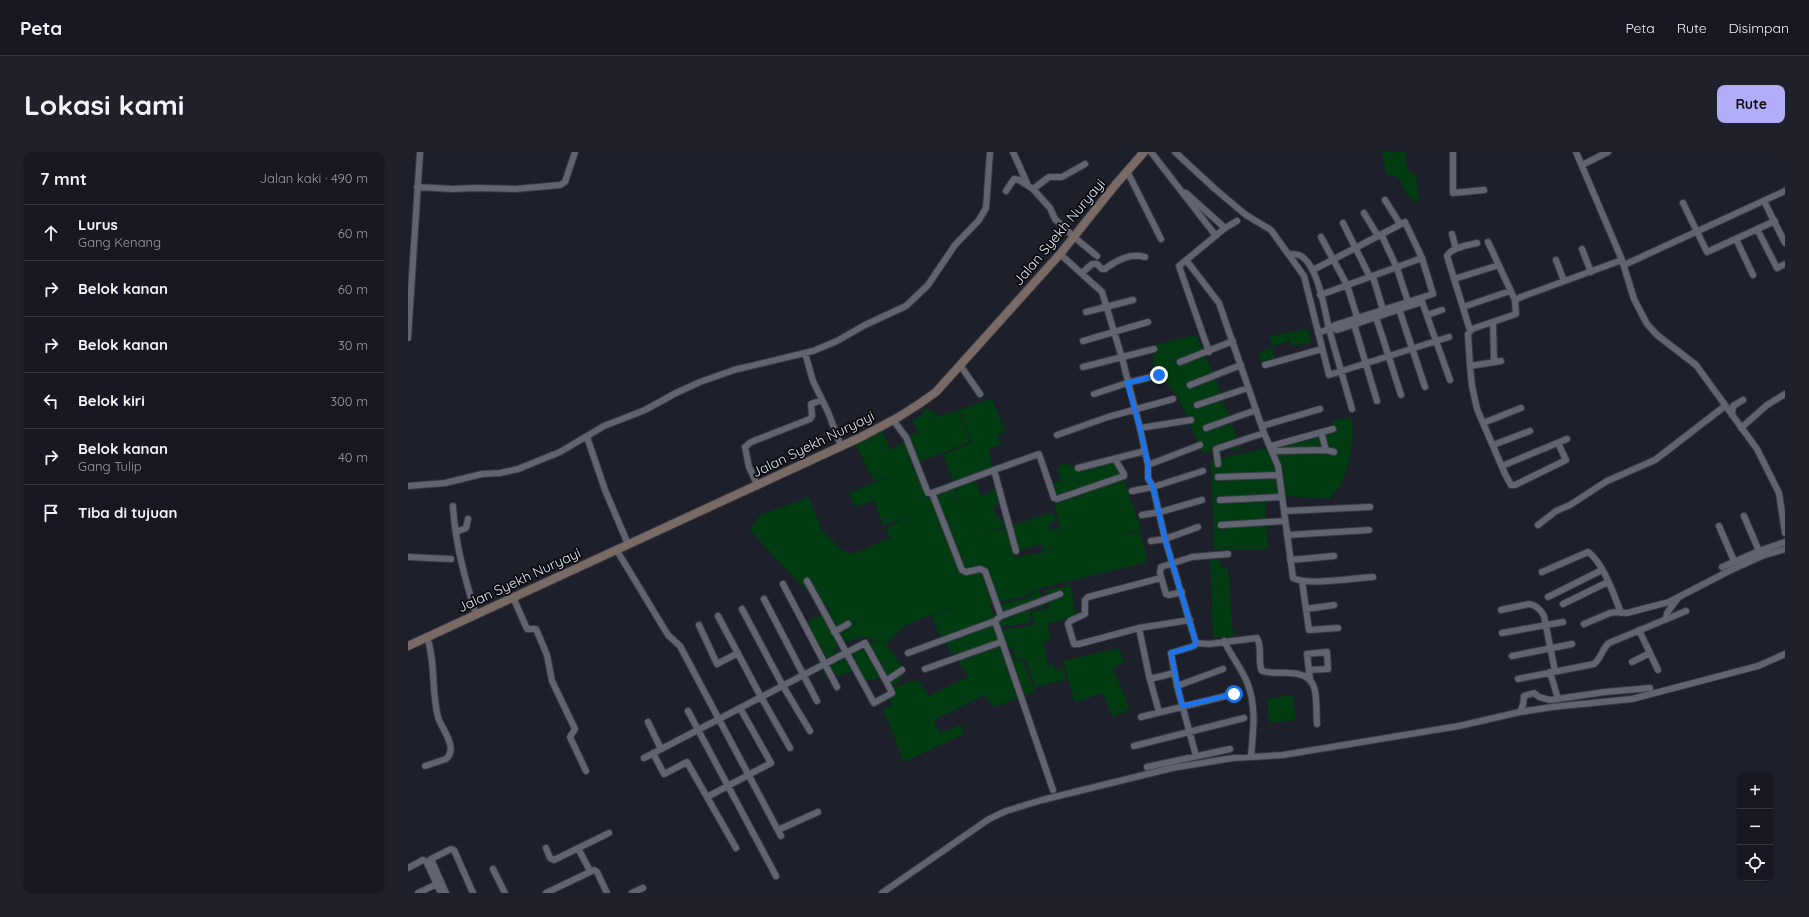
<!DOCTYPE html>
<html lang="id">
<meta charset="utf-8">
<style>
body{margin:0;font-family:Quicksand,sans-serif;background:#1f2029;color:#f1f3f6}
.controls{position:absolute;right:12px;bottom:12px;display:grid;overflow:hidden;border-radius:8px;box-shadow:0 1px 3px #0004}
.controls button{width:36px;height:36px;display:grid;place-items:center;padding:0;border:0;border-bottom:1px solid #35363e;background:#161720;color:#f1f3f6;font:20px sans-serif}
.stop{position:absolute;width:12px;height:12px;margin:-9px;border:3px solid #1a73e8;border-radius:50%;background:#fff}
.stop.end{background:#1a73e8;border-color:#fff;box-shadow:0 1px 4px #0008}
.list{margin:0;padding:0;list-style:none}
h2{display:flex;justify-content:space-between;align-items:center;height:52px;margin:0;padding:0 16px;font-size:17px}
h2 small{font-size:13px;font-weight:400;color:#9e9fa5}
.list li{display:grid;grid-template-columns:26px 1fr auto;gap:12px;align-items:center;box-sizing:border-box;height:56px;padding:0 16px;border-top:1px solid #35363e}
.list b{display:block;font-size:15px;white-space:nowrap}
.list p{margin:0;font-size:13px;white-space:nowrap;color:#9e9fa5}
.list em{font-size:13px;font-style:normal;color:#9e9fa5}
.icon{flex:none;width:22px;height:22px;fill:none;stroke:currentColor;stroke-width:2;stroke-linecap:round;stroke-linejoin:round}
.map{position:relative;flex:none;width:1377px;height:741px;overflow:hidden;border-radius:8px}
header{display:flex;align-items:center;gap:24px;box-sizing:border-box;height:56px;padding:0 20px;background:#161720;border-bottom:1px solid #35363e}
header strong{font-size:19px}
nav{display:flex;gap:22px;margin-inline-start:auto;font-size:14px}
.intro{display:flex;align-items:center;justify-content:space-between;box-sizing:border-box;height:96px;padding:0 24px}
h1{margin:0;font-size:28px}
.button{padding:10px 18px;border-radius:8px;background:#b2adf9;color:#111;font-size:14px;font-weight:700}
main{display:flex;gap:24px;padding:0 24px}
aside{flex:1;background:#161720;border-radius:8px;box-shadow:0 1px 3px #0004}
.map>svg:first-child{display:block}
.green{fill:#003b11;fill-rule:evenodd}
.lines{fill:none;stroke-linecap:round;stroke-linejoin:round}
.minor-casing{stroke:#383943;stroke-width:8}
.secondary-casing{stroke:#383943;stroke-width:10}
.minor{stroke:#616371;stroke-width:6}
.secondary{stroke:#7a6a65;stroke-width:8}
.route{stroke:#1a73e8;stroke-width:5}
.labels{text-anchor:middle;stroke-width:3.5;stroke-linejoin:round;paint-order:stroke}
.street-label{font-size:14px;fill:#e3e5ed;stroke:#08090e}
</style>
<header>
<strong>Peta</strong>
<nav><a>Peta</a><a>Rute</a><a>Disimpan</a></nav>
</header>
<div class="intro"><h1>Lokasi kami</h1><a class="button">Rute</a></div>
<main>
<aside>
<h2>7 mnt<small>Jalan kaki · 490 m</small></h2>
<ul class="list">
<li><svg class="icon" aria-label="ahead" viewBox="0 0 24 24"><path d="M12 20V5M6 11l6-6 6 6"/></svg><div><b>Lurus</b><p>Gang Kenang</p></div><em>60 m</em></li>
<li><svg class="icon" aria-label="right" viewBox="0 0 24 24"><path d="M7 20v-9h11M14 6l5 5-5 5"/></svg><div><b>Belok kanan</b></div><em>60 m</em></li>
<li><svg class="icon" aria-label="right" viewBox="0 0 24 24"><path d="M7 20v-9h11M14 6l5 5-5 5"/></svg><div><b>Belok kanan</b></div><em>30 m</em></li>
<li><svg class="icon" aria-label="left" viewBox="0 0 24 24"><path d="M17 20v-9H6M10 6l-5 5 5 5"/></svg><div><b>Belok kiri</b></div><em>300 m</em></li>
<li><svg class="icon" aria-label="right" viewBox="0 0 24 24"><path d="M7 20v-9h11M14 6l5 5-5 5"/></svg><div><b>Belok kanan</b><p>Gang Tulip</p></div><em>40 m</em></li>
<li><svg class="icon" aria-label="arrive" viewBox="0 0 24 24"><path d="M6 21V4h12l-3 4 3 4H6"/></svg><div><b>Tiba di tujuan</b></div></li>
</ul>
</aside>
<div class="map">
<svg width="1377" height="741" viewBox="0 0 1377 741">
<rect width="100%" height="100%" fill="#1d1f2a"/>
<!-- green -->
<path class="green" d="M974,0H997V7L1000,18L1008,23L1011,45L1009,52L1000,44L990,25L978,22Z
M900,177L903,191L884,194L879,184L880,190L865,194L861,184Z
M788,183L807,226L833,297L794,301C782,273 772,238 746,219L745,203L748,199L746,193Z
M865,195L867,209L854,214L851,200Z
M584,246L597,280L589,283L593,292L580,297L586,318L567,327L573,344L590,337L594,350L585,354L588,363L598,373L575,383L644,360L648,369L641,371L642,378L652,376L646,352L716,327L733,378L710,384L732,380L740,410L621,439L622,443L582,452L597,504L615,509L627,540L586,555L576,543L526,568L532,581L552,573L556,582L496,610L475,557L484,553L478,539L484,537L477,525L450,530L446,519L418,527L397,471L423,457L397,437L342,379L352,363L401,345L413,377L435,399L447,401L482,386L478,376L497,366L475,373L466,348L447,355L441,341L493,320L466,329L446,290L473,277L483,298L493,292L497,286L510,280L504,269L513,263L517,256L529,262L532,271L530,265L550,258L562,290L506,312L502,304L505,316L519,347L547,337L561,371L535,302L564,291L551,258ZM634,392L635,399L651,397L610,405L608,399ZM554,451L524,464L531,483L561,524L521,544L509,527L485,536L498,520L478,492L493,477V475ZM458,485L474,491L458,489L428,499L433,514L425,496L449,486Z
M943,266C948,282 941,317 933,332C930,337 925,342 921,347L857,342L860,398H806L803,308L880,292L924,275L925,268Z
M706,309L715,323L648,346L643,332L653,328L649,316L656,311L670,316Z
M802,405H812L813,416H820L825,484L805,486Z
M663,433L668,464L639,472L643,488L636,490L640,513L645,511L647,518L655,516L658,528L627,535L618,508L606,505L605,495L596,496L592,478L626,473L624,460L641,456L638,438Z
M632,438L635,455L622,458L623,470L592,475L586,454L624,445L623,439Z
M711,496L716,511L705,516L722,557L704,565L695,541L667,551L655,509Z
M885,543L888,568L861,571L859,546Z"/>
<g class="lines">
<!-- minor casing -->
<g class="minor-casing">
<path id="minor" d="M605,0L619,31
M743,0L808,84
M767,0L807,37L838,63L863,78L896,124L921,223L1041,185
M1045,0V41L1076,38
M1168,0L1214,108L1226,147L1239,172L1249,183L1288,213L1349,297L1371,341L1377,381
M1174,13L1200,0
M719,19L753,87
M9,35L45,37L66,36L108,37L152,33L157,30L167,0
M625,37L641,25H654L677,12
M598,39L606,27L611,28L625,37L642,56L647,67L666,85L689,104
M778,41L817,76
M977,48L992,72
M1356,49L1377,91
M1275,51L1299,100L1367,69
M956,61L970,84
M935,71L962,125
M1349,77L1369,116L1377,112
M973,82L989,116L1001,153
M1044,82L1048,97
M913,85L939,133L951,171
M1328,87L1345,123
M1080,90L1107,148
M1174,97L1183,120
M652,102L694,140L714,206L732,276L740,313V326L745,335L757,387L788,491L786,494L763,501L769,534L788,604
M881,102C885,102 890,102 893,104C910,114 917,159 921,177L910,181
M778,108L811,151L856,281L870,314L885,426C899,434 947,426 965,425
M1148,108L1156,129
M1216,113L1377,39
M905,118L997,70L1014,106L1025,142L927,173L921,177L944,257
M674,121L684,112H689L694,117H697C709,108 722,101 737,105
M965,125L976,161
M1046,127L1091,113
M912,143L1014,106
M1013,147L1042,228
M1055,155L1102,139
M991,157L1017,235
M678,160L725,148
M1019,163L1034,158
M968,165L993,243
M1085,170L1086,210
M946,172L969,249
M925,176L929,178L1014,150
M1064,177L1061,175L1039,104C1043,95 1061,93 1069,91
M0,186L12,0
M675,189L740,170
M801,200L771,114L817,76L829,69
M397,201L405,229L420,260L433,294
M1093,209L1062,214L1060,182L1064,177L1108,162L1107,148L1113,145L1214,108
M772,210L825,189
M552,213L572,242
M857,213L914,197
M1062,214L1064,234L1069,257L1097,322L1103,333H1107L1158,308L1150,291
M675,215L746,197
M782,233L833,213
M686,242L719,231L751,223
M789,253L840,236
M1324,263L1325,254L1335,248
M485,268L498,285L520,341H524L586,318
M1075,271L1113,256
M854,274L912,257
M732,276L783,268
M798,276L848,258
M1333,276L1359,253L1377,242
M913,280L918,298
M649,283L700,265L765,247
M179,285L197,338L220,392
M1085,293L1122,279
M863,294L925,277
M865,299L918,298L926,300
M810,312L808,297L856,281
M740,313L792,293
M1094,314L1159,287
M670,316L737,299
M810,325L871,323
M0,334L37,331L74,322L92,321L110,317L152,300L196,274L237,258L268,241L292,230L326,218L405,199L429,189L457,173L498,154L520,133L547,93L571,68L578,56L582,0
M350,334L341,315L337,295L343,290L402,267L404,264L403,252L414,248
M724,339L745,335L795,319
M524,341L554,418L558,420L572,417L577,419L593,464
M812,348L874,345
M45,354C47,391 57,427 68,462
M876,359L962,355
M734,363L752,360L794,348
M1336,364L1351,399
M813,373L877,369
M1130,373L1148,359L1162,353L1199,329L1247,308L1317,254
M1311,374L1326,409
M48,380L58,376L60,367
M879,383L961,378
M743,389L757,387L790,375
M208,397L260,483L272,494L373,684
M608,399L586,318L631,302L646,346L649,347L716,324V322L707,307
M0,405L43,407
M882,408L926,404
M1314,415L1351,399L1377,390
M1134,420L1180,400C1195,410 1206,443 1213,461
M753,426L680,445L677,448V462L662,469L660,472L666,492H671L731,476L782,468
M399,429L466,551L484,541L478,529
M894,429L901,478L930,476
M375,432L429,535
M774,440L761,443L758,442L752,421L753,415L784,405L820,402
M105,445L119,477H128L139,503L144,529L167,577L162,585L178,619
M1140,445L1194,418
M356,447L409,549
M1155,452L1200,430
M334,457L375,534L402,579
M898,457L926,453
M1093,458L1121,452C1128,453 1133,458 1136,464L1147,519
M310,464L353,545L382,596
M1258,466L1259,461L1270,446
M1176,472L1202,461L1208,460L1219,461L1261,450L1323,418L1354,404L1377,397
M291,473L309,512L330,501
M731,476L741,524L751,560
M1231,478L1250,518
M426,480L440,472
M1094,481L1155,470
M816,489C823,503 833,516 839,530C849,554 845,580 843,604
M788,491L801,492L849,486C855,496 849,509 854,519C863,522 873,520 882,521C914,522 907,547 909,572
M500,501L587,469
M1104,504L1164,492
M1224,510L1242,501
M517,517L593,490
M901,518L920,517L919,500L899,502L902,527
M1142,520L1150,547
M742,527L766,521
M1110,527L1186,512C1194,506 1194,496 1201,491L1278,459
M769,534L815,517
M280,559L368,724
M1112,560L1115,553L1116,544L1126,541L1131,545L1142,548L1197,540L1242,536
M733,565L826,542
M240,570L253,597
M726,594L836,566
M245,601L256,622L279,610L328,696
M236,606L457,491L478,529L494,518
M17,614L38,607C51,596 33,576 30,565C23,538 28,511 19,485
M739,615L822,597
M645,638L587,469L593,464L652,442
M299,645L363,611L332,556
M370,678L410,660
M138,696L142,706L146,708L201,681
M170,696L182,719
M0,716L15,708L18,709L33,741
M85,717L97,741
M10,741L29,732
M38,741L23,707L43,697L46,698L65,741
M138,741L186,718L189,720L199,741
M224,741L235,736
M474,741L581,667L598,659L634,648L764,616L825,606L875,603L1051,574L1112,560L1144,555L1224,547L1350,514L1377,502"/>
</g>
<!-- secondary casing -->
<g class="secondary-casing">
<path id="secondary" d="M0,494L451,286L489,266L511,252L528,240L652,102L708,32L736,0"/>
</g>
<!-- minor -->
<use href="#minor" class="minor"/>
<!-- secondary -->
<use href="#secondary" class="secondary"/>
</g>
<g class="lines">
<!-- route -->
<path class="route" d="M751,223L719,231L732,276L740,313V326L745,335L757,387L788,491L786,494L763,501L774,554L826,542"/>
</g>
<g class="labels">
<!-- street labels -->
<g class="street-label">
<text transform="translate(651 80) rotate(-50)" y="5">Jalan Syekh Nuryayi</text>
<text transform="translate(405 292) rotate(-26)" y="5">Jalan Syekh Nuryayi</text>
<text transform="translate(111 428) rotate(-25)" y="5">Jalan Syekh Nuryayi</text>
</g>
</g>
</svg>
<div class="controls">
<button>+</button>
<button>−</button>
<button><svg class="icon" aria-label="locate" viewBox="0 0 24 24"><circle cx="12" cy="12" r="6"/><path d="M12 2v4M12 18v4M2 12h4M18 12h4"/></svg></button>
</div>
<div class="stop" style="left:826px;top:542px"></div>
<div class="stop end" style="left:751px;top:223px"></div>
</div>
</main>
